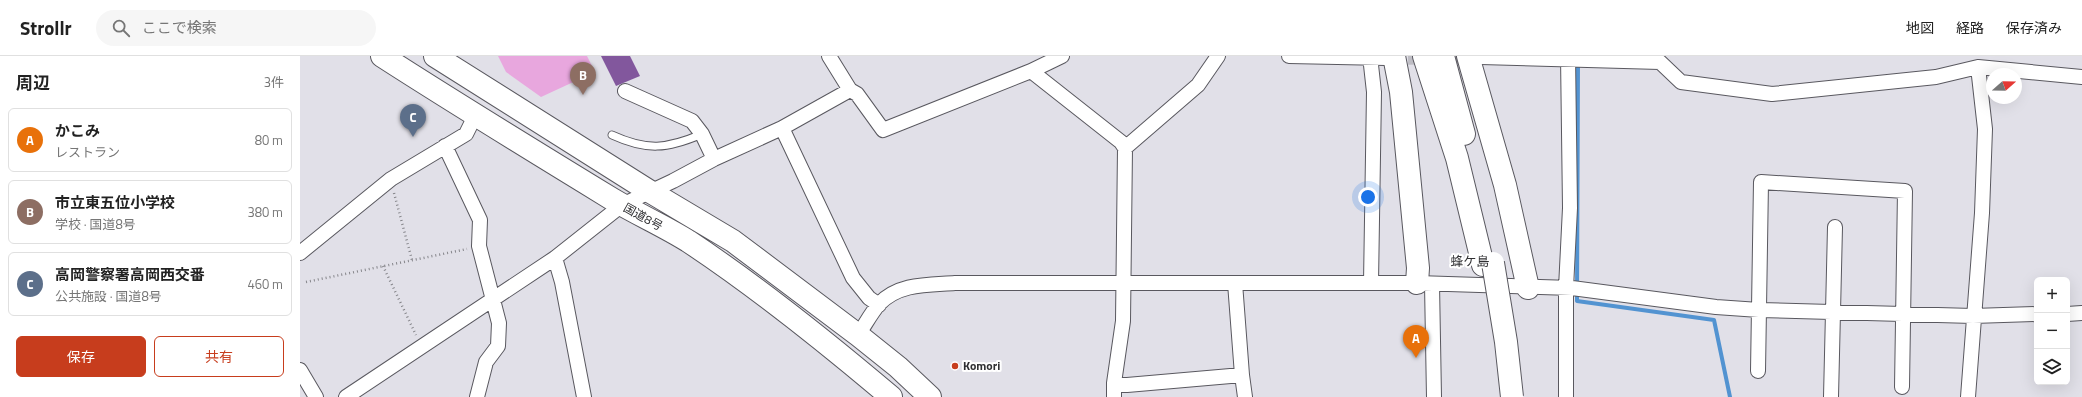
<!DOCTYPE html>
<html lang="ja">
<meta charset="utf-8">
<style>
body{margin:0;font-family:"Titillium Web","Noto Sans JP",sans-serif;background:#f6f6f6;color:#222}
.controls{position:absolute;right:12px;bottom:12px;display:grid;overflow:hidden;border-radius:6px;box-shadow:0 4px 16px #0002}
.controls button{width:36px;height:36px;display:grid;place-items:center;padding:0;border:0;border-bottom:1px solid #e0e0e0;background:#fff;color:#222;font:20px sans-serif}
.compass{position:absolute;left:1686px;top:12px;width:36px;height:36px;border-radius:50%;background:#fff;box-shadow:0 4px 16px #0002;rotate:70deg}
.you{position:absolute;left:1068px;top:141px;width:14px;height:14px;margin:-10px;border:3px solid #fff;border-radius:50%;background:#1a73e8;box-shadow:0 0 0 6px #1a73e833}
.badge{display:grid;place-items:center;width:26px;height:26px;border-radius:50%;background:#c73d1d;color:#fff;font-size:13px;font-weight:700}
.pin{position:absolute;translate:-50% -33px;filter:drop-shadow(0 1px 2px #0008)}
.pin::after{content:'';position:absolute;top:21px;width:14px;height:12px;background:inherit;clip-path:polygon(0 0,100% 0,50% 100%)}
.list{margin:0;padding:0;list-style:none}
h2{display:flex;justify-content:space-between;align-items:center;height:52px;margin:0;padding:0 16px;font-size:17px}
h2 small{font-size:13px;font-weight:400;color:#767676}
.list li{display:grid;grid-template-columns:26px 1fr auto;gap:12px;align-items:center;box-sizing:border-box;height:64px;margin:0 8px 8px;padding:0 8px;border:1px solid #e0e0e0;border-radius:6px}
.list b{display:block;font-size:15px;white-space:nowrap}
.list p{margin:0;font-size:13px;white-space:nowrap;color:#767676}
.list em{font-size:13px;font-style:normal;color:#767676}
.actions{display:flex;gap:8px;padding:12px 16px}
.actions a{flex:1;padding:9px 0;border:1px solid #c73d1d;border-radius:6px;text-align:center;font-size:14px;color:#c73d1d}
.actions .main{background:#c73d1d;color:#fff}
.icon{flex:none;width:22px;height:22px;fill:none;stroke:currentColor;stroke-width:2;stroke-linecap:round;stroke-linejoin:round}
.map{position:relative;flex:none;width:1782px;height:341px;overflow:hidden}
header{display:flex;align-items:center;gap:24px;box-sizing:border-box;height:56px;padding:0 20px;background:#fff;border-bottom:1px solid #e0e0e0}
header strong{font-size:19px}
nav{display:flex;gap:22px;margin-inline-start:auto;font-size:14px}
.search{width:280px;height:36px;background:#f6f6f6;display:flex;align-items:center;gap:10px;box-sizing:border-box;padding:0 14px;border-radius:22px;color:#767676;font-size:15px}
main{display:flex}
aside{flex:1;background:#fff}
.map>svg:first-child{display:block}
.green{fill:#e8a7de}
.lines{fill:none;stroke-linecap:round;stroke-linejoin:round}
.stream{stroke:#5293d1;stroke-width:4}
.building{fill:#82579d}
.minor-tunnel{stroke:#bebdc4;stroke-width:14;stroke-dasharray:14 7;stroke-linecap:butt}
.service-casing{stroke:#59585f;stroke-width:9}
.minor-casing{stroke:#59585f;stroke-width:16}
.trunk-casing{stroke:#59585f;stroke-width:24}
.motorway-casing{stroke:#59585f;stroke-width:24}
.path{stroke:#86868b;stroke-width:2.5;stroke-dasharray:1 3;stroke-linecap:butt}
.service{stroke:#fff;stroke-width:7}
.minor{stroke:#fff;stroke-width:14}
.trunk{stroke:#fff;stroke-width:22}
.motorway{stroke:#fff;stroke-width:22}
.motorway-bridge-casing{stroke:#59585f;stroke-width:24;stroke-linecap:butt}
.motorway-bridge{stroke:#fff;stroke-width:22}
.poi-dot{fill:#c73d1d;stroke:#fff;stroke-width:1.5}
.labels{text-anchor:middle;stroke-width:4;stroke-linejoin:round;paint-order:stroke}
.street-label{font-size:12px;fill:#303033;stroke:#fff}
.poi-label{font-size:12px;font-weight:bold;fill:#303033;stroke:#fff;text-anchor:start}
.neighbourhood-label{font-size:13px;fill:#303033;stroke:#fff}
</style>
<header>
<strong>Strollr</strong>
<div class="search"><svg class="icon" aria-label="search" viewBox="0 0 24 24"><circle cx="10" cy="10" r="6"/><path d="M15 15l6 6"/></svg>ここで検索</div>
<nav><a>地図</a><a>経路</a><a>保存済み</a></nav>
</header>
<main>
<aside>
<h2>周辺<small>3件</small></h2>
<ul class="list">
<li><span class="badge" style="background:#e8710a">A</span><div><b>かこみ</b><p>レストラン</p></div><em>80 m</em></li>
<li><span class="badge" style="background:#8d6e63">B</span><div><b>市立東五位小学校</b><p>学校 · 国道8号</p></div><em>380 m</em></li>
<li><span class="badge" style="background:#5c6f8a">C</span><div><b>高岡警察署高岡西交番</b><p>公共施設 · 国道8号</p></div><em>460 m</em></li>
</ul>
<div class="actions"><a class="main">保存</a><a>共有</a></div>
</aside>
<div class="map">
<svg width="1782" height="341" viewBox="0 0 1782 341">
<rect width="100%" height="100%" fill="#e1e0e8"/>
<!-- green -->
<path class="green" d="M198,0H287L295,16L241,41L206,16Z"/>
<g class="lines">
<!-- stream -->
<path class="stream" d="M1278,6L1277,245L1414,264L1430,341"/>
</g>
<!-- building -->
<path class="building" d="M301,0H330L340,20L316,30Z"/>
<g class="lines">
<!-- minor-tunnel -->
<path class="minor-tunnel" d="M1087,2L1176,1"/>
<!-- service casing -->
<g class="service-casing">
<path id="service" d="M312,79C347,95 367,93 402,78"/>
</g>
<!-- minor casing -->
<g class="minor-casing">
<path id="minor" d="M529,0L550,34L557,38L583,74L731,15L821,86L825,92L823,265L814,327L827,329L942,319L945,341
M989,0L1086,2
M1070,0L1074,36L1071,227
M1181,1L1360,6L1381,26L1472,38L1636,21L1678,11L1782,21
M731,15L762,0
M325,35L392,65L402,78L414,103
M482,72L553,222L569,242L579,249
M145,90L180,164L179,190L199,267L198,290L186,306L177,341
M825,92L898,29L918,0
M0,197L91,123L166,78L175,60
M255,202L262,226L284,341
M935,227L942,319
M1132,228L1134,341
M1767,258L1782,257
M558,279C565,269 571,257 579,248C599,227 628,229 655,227H1117L1272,232L1416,251L1459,254L1673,260L1737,258
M0,314L16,341
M1458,315L1461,126L1605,135L1602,331
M46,341L255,202L322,149L373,125L414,103L482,72L550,34
M814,341V327
M1266,341V232L1270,152L1268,0
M1531,341L1535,171
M1668,341L1682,157L1685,73L1678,11"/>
</g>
<!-- trunk casing -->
<g class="trunk-casing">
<path id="trunk" d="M82,0C158,49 235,96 312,143C337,158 364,170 388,185C459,232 526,286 591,341
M135,0L349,135L433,185L558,279L598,311L630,341"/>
</g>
<!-- motorway casing -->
<g class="motorway-casing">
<path id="motorway" d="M1094,0L1101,36L1118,212L1117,227
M1124,0L1157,102L1183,209
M1143,0L1164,78
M1168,0L1205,129L1228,232"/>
</g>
<!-- path -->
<path class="path" d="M94,137L112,204
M83,210L116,279
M6,226L167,193"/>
<!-- service -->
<use href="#service" class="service"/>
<!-- minor -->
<use href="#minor" class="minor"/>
<!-- trunk -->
<use href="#trunk" class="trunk"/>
<!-- motorway -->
<use href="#motorway" class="motorway"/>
<!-- motorway-bridge casing -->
<g class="motorway-bridge-casing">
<path id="motorway-bridge" d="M1193,207L1206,286L1212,341"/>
</g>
<!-- motorway-bridge -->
<use href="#motorway-bridge" class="motorway-bridge"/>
</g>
<!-- markers -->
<circle class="poi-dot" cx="655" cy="310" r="4"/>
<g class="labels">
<!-- street labels -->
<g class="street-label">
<text transform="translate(343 161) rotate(29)" y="4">国道8号</text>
</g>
<!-- poi labels -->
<g class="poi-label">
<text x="663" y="314">Komori</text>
</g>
<!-- neighbourhood labels -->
<g class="neighbourhood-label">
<text x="1170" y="210">蜂ケ島</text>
</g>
</g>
</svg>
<div class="controls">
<button>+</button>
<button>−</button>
<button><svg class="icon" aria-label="layers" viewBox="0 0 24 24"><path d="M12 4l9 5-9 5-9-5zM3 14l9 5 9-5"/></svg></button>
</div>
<svg class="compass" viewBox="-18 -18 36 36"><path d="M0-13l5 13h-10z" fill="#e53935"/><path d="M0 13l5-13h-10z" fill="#767676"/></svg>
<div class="you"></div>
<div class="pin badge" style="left:1116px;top:302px;background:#e8710a">A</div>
<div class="pin badge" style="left:283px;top:39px;background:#8d6e63">B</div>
<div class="pin badge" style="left:113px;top:81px;background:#5c6f8a">C</div>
</div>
</main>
